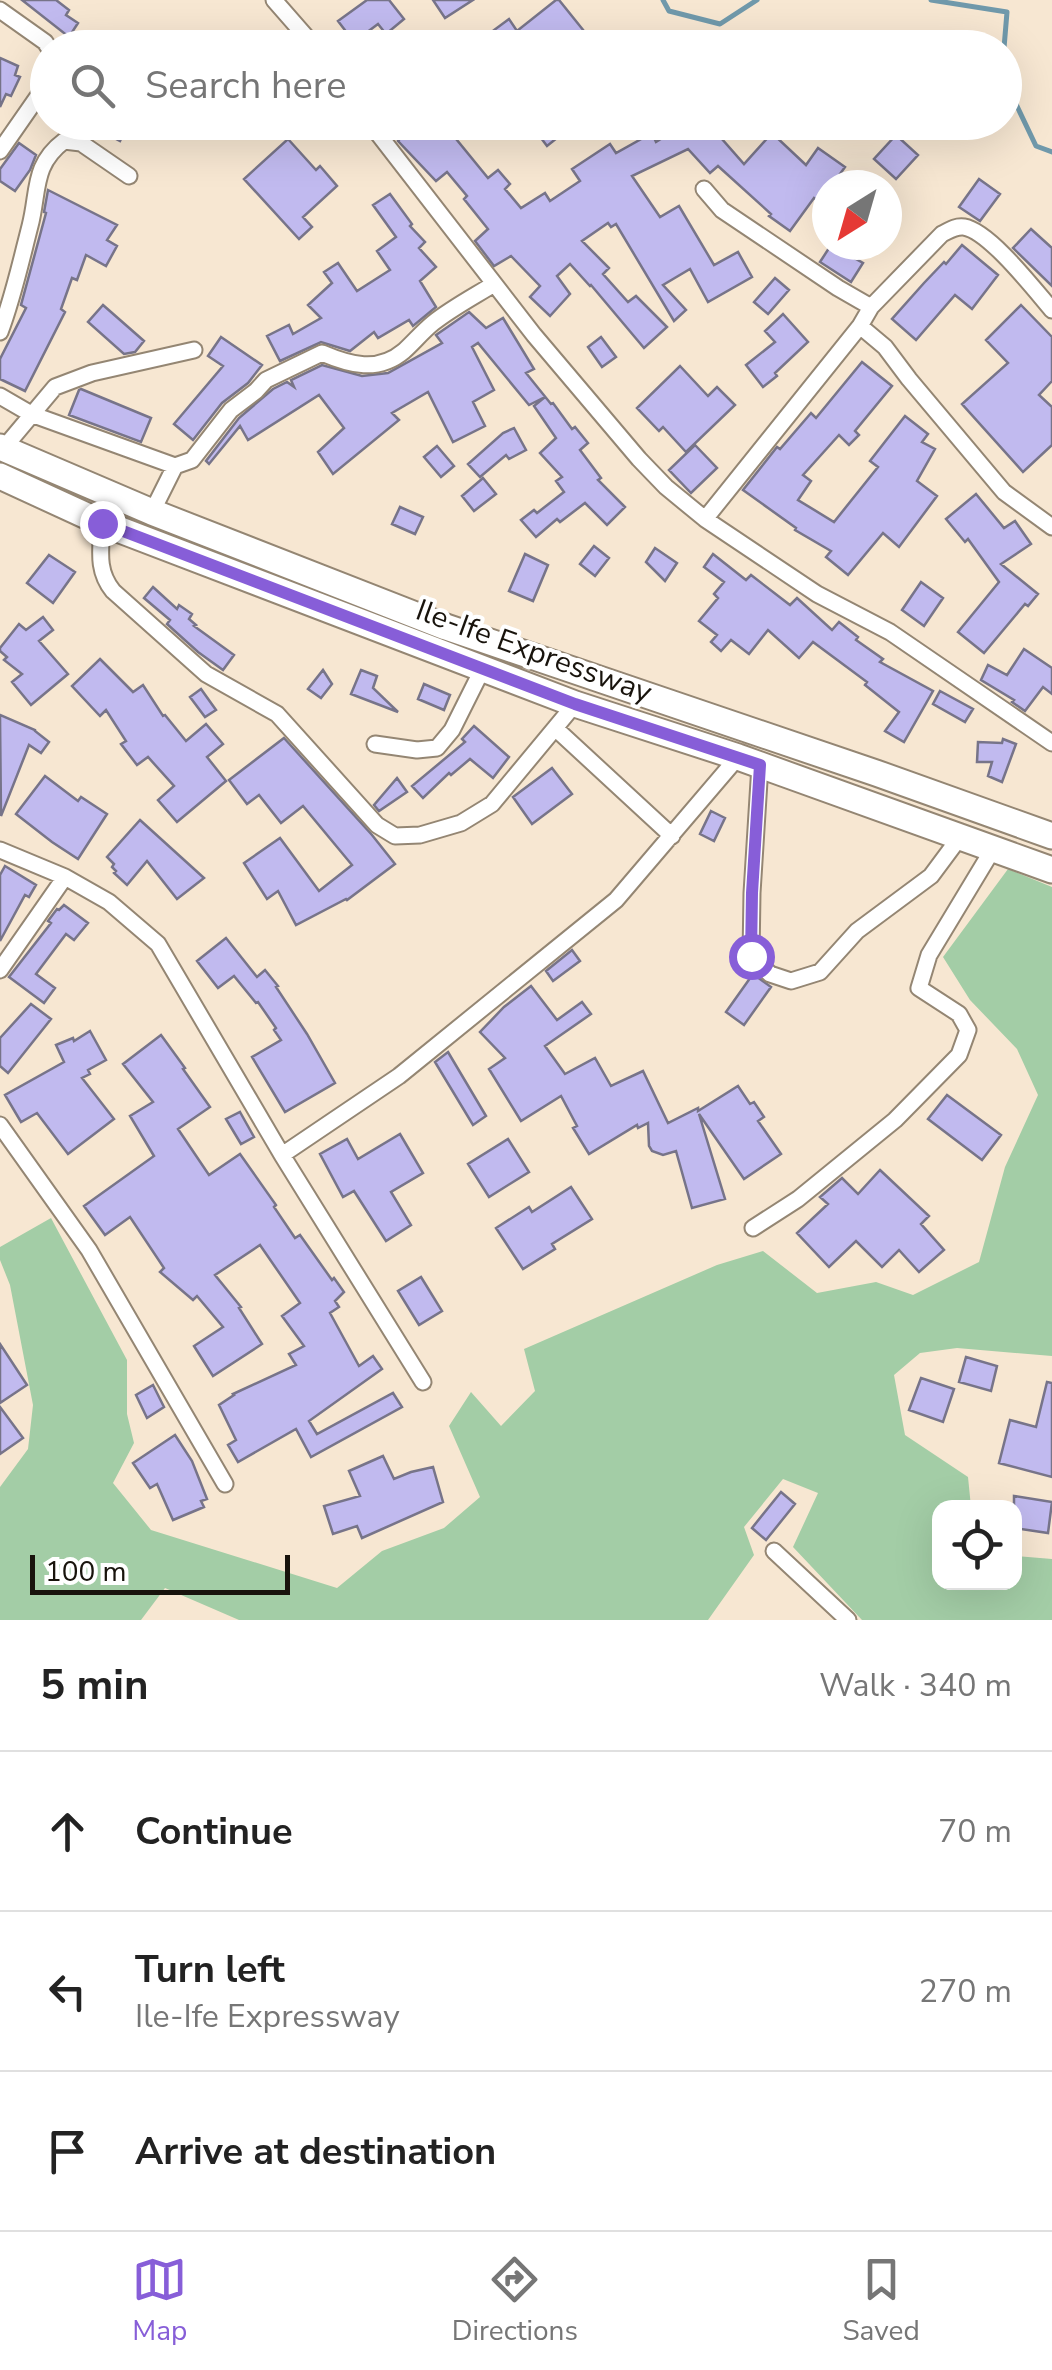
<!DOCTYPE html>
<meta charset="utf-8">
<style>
body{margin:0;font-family:"Nunito Sans",sans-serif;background:#f2f2f2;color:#222}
.controls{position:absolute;right:30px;bottom:30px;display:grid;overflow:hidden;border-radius:20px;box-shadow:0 10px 40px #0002}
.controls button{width:90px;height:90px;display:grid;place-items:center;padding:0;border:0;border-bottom:2px solid #e0e0e0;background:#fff;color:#222;font:50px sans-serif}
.compass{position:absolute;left:812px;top:170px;width:90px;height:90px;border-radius:50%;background:#fff;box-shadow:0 10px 40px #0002;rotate:217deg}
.scale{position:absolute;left:30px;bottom:25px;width:260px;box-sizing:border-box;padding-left:10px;border:5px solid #18130c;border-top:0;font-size:28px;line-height:35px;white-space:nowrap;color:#18130c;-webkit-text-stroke:8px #fff;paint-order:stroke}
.stop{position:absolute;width:30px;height:30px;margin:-22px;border:8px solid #875ed8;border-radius:50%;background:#fff}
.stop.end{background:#875ed8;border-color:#fff;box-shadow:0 2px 10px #0008}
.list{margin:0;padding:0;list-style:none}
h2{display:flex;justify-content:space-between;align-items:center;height:130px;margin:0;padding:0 40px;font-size:42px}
h2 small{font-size:32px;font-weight:400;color:#767676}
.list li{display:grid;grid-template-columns:65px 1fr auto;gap:30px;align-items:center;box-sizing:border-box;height:160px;padding:0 40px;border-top:2px solid #e0e0e0}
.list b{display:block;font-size:38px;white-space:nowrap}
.list p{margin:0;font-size:32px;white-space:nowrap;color:#767676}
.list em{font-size:32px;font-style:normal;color:#767676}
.icon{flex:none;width:55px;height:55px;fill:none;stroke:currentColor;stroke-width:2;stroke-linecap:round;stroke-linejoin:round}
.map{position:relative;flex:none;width:1052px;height:1620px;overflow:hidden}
.search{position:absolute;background:#fff;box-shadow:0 10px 40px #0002;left:30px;right:30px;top:30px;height:110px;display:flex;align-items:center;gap:25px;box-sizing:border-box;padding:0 35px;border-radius:55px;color:#767676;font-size:38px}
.sheet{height:610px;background:#fff}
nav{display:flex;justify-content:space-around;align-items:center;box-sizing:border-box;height:140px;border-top:2px solid #e0e0e0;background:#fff;font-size:28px;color:#767676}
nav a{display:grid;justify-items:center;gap:5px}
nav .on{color:#875ed8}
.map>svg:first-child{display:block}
.green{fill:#a3cda6}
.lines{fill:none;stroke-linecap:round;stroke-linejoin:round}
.stream{stroke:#7099ab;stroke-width:5}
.building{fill:#c1baef;stroke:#777489;stroke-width:2.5}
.street-casing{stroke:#948673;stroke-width:19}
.primary-casing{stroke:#948673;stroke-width:29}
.street{stroke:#fff;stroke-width:15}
.primary{stroke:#fff;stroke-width:25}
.route{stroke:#875ed8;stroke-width:12}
.labels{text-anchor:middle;stroke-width:8;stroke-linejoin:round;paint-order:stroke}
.street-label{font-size:30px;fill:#18130c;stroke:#fff}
</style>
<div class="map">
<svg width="1052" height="1620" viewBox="0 0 1052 1620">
<rect width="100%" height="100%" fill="#f7e7d2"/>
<!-- green -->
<path class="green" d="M1008,869L1052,887V1356L957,1348L920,1353L894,1375L905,1435L968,1477L971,1507L940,1508V1582H1014L1015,1556L1052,1559V1620H862L793,1547L818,1493L783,1479L744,1527L754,1555L708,1620H239L165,1588L141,1620H0V1487L28,1449L33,1405L10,1285L0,1260V1247L51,1218L127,1360V1414L134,1443L113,1483L151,1530L337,1588L382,1551L444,1528L480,1497L449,1426L471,1392L501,1426L535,1391L524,1349L717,1265L763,1251L817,1293L876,1282L913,1295L979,1262L1005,1167L1038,1095L1017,1049L970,1000L943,957Z"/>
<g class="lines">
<!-- stream -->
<path class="stream" d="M663,0L669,11L720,24L757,0
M931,0L1007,12L1004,48
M1004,79L1036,146L1052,152"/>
</g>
<!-- building -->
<path class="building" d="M22,0H56L69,10L66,15L78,23L69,37Z
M367,0H389L404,19L386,34L378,24L354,42L338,21Z
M433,0H473L445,18Z
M556,0H559L592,41L583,48H494L486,36L509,19L517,31Z
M0,58L18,66L15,75L20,77L11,96L6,94L0,107Z
M84,122H129L120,141Z
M415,122H475L457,140L488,178L498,170L510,184L505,189L521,208L545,193L550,201L580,181L572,169L610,144L616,153L652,133L656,142L688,122H707L744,164L772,133L806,165L818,148L845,167L840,174L855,185H827V207L814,198L790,231L769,216L771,214L718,166L710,173L688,149L632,176L660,217L679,206L714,265L738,252L752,277L708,302L690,269L663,285L686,310L674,321L616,224L611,227L608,223L582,241L609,268L603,274L628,302L636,296L667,327L644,348L591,285L590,286L570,264L557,276L570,294L550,316L530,297L540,286L511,256L494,266L475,241L488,229L464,199L467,196L447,172L436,181L398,141Z
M529,122H577L547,146Z
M896,135L918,155L896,179L874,159Z
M288,139L316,170L320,166L337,186L303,217L312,227L299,239L244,179Z
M19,143L36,155L30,170L15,191L0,181V169Z
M979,179L1000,194L980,221L959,207Z
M48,190L117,225L107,240L117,246L106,266L86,255L77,280L72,278L61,309L65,312L25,391L0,379V359L26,308L21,305L46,213L44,212Z
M390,194L412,224L410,226L425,242L419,248L436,267L420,281L436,307L413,326L409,320L378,338L374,332L350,351L321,342L280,361L267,336L289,325L293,334L321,318L308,305L332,283L324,272L338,263L357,291L390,270L377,251L396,237L373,205Z
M1031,229L1052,248V286L1013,248Z
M831,245L863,263L851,282L820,262Z
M962,245L998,275L972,309L955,295L916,340L892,319L924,283L944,262L946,264Z
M775,278L789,290L768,314L754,302Z
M103,305L144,341L135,352L124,354L88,322Z
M1021,305L1052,337V381L1039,395L1052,407V445L1023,472L962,404L1008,363L986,340Z
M469,312L486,328L503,318L534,369L526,373L551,404L553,403L572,429L575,427L588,443L580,450L601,478L598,480L625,507L607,525L585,503L560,522L557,519L536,537L521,520L534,510L537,513L564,492L556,481L562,477L540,453L556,438L534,406L545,397L529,405L478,343L472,347L494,390L473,402L485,426L453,442L428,392L392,413L399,420L333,474L318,452L344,428L319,395L248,440L240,426L209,464L206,461L239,418L273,389L287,382L294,387L291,380L322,365L362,376L388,373L442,343L436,335Z
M783,314L808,342L775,373L777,376L763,387L746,365L775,342L765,331Z
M221,337L262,365L248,383L222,403L193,440L174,424L223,366L208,356Z
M601,337L616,357L602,367L588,347Z
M862,362L892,386L855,431L859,435L849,445L839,435L803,475L811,481L798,500L834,522L878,467L870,461L905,416L928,434L922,442L935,449L917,481L937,496L899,547L883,533L848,575L826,557L831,551L795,530L796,528L743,490L777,447L780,449L811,413L816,418Z
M680,366L708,396L717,387L735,405L686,452L663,427L659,431L637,408Z
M81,389L151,418L141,442L69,415L79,390Z
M514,428L526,450L509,459L506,455L480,477L468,464L503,433Z
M695,445L717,468L691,493L669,470Z
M437,446L454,466L441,477L424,457Z
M483,478L496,494L474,511L462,496Z
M976,494L1004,528L1015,521L1031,544L1001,564L1038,594L1028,606L1025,604L984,653L958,632L999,582L968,539L965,542L946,519Z
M400,507L423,517L415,534L392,524Z
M594,546L609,558L595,576L580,564Z
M655,548L677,563L665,581L646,562Z
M525,554L548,565L533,601L509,591Z
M713,554L746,580L751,575L790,605L797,598L832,630L839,622L858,637L856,640L883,659L880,662L933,691L904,742L885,731L899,712L865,685L867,682L813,642L799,658L768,630L749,654L731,640L721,651L711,642L717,635L699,621L718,598L714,594L724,582L704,567Z
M49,555L75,572L53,603L27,583Z
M921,582L943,598L924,626L902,610Z
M153,587L177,609L179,605L192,614L189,619L196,625L194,626L234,655L223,670L198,652L167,624L170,620L144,598Z
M43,617L53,630L39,641L68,674L31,705L12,682L22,674L4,660L7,657L0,651V648L19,624L26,630Z
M1024,649L1052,668V694L1043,687L1025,711L1012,702L1014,700L981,680L988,665L1007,675Z
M100,659L133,692L143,685L163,716L165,715L186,741L206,724L223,744L207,757L226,781L177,822L158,800L174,786L148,757L137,765L121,744L126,741L106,710L100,716L72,686Z
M323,670L332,684L321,698L308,689Z
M361,670L377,676L373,688L398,712L351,694Z
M424,684L450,695L444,710L418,699Z
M201,689L216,710L205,717L190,697Z
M940,691L973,709L965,722L933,704Z
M0,715L35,730V731L49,742L41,753L29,745L1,816Z
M474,726L509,757L493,778L470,759L451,775L449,773L423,798L412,786L465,742L462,739Z
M284,738L372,835L395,864L347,900L346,899L296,925L278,891L267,899L244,863L280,838L319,891L352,865L303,806L281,823L259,795L247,804L229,780Z
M1003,739L1016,744L1002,782L988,776L992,762H977L978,742L1002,743Z
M552,768L572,794L532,824L513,797Z
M45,776L78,801L81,797L107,814L78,859L52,842L16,814Z
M397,778L407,792L379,811L374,805Z
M711,811L725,818L714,841L700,834Z
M140,820L204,878L177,899L147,861L127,885L114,873L116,871L112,867L114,864L107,857Z
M5,866L36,885L29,897L25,895L0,941V875Z
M64,905L88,923L74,940L66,934L36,974L55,988L44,1003L9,977L51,923L48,921L57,909L59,910Z
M226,938L257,977L265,970L278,986L276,987L307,1034L335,1083L285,1112L252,1057L281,1040L274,1030L276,1028L258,1002L256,1003L234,976L218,988L197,961Z
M572,950L580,961L553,981L546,971Z
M753,974L771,987L744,1025L726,1012Z
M531,986L557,1020L582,1002L591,1014L545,1046L565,1074L595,1058L611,1086L643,1071L668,1123L698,1108V1111L738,1086L750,1104L754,1102L764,1117L758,1121L781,1154L744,1179L699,1114L725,1199L692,1208L676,1151L663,1155L652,1151L649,1146L648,1123L638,1128L637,1125L589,1154L573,1128L577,1126L561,1096L521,1121L489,1069L505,1058L480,1032L504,1007Z
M31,1004L51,1019L8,1073L0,1066V1038Z
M90,1031L106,1060L88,1070L90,1074L82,1078L114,1119L68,1154L37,1113L21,1122L5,1095L64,1062L56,1045L73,1038L74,1041Z
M161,1035L185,1068L183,1069L210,1107L178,1129L209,1175L240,1154L276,1205L274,1207L295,1238L300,1235L332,1280L334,1278L344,1292L335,1301L339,1307L330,1313L359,1366L373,1356L382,1369L309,1421L317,1434L393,1393L402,1407L311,1457L296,1429L238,1462L228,1445L236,1440L219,1405L234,1395L233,1394L296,1365L289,1354L304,1346L282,1316L300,1303L260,1245L215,1275L241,1307L239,1308L262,1344L213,1376L194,1346L223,1327L197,1296L193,1300L160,1272L164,1268L130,1217L105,1235L84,1206L154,1156L130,1116L153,1102L123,1064Z
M448,1052L486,1116L473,1125L435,1062Z
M947,1095L1001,1135L982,1160L928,1119Z
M240,1112L254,1137L241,1144L226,1119Z
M400,1134L423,1173L391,1192L411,1225L386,1241L354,1191L343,1197L320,1154L347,1139L358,1159Z
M508,1139L529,1172L489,1197L468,1164Z
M880,1170L929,1216L921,1224L944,1250L919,1272L899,1250L882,1267L856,1241L829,1267L797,1233L828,1204L820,1197L842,1178L858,1194Z
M571,1187L592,1219L552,1244L555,1249L523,1269L496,1228L529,1207L532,1212Z
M421,1277L442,1311L419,1325L398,1291Z
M0,1344L27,1385L0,1403Z
M966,1357L997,1366L991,1391L959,1382Z
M921,1378L954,1389L943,1422L909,1410Z
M1047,1382L1052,1383V1477L999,1463L1010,1420L1036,1427Z
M153,1385L164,1407L147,1418L136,1395Z
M0,1407L23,1438L0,1454Z
M175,1435L192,1461L207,1499L201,1501L204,1507L173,1520L157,1484L150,1488L133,1463Z
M383,1456L394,1479L411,1472L433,1467L443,1502L362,1538L357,1526L333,1534L324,1506L360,1496L349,1471Z
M781,1492L795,1504L766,1540L752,1528Z
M1014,1496L1052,1502L1048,1533L1014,1528Z"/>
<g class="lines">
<!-- street casing -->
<g class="street-casing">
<path id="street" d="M274,0L316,48
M0,10L45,42L49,48
M369,122L534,335L639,459L666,487L705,519L817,594L890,632L1052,743
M0,151L48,82
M704,189L722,210L838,288L871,307
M860,326L885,347L909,379L1004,492L1052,527
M0,332C13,298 21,261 30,226C39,192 32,165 64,141L81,143L129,176
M0,396L31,414L175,466L192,460L231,410L256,391L266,380L322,353C350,365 378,373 404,351C414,342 422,332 433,323C452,308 473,297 494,284
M3,449L55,387L92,373L194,350
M152,512L175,466
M705,519L860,326L871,307L942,234C950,230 955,226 964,227C989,231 1034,289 1052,310
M102,523C101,549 96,570 113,591L206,674L277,714L377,825L395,836L420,835L461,823L492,804L575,704
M555,728L672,836
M375,744L417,750L437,748L452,730L483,668
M760,765L752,893L751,956L770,974L791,981L820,972L857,931L931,876L960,837
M0,850L65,877L109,902L158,944L282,1155L423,1382
M0,970L65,877
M0,1125L89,1250L225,1484
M282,1155L399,1076L616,900L738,757
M753,1228L798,1199L895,1120L959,1055L968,1030L959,1014L919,988L929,955L993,849
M774,1551L848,1620"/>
</g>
<!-- primary casing -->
<g class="primary-casing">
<path id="primary" d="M0,447L152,512L446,627L876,773L1052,836
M0,476L102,523L575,704L738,757L1052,870"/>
</g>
<!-- street -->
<use href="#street" class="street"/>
<!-- primary -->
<use href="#primary" class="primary"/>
</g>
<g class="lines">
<!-- route -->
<path class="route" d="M102,523L575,704L760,765L752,893L751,956"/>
</g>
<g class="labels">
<!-- street labels -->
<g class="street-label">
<text transform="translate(534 651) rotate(20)" y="10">Ile-Ife Expressway</text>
</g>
</g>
</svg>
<div class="controls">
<button><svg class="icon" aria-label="locate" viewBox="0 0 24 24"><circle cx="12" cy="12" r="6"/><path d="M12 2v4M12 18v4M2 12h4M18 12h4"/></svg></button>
</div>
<svg class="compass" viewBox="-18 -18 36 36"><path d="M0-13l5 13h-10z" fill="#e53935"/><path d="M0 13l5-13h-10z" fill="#767676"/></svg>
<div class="scale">100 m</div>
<div class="stop" style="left:751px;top:956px"></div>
<div class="stop end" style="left:102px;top:523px"></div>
<div class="search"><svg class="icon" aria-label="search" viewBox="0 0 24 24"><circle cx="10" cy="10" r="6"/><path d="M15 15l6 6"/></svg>Search here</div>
</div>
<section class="sheet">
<h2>5 min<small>Walk · 340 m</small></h2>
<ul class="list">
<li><svg class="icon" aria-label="ahead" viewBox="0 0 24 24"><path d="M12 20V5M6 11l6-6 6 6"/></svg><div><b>Continue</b></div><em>70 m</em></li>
<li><svg class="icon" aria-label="left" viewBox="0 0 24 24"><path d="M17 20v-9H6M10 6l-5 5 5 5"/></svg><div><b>Turn left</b><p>Ile-Ife Expressway</p></div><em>270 m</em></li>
<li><svg class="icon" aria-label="arrive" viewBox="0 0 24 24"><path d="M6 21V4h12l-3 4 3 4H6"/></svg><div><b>Arrive at destination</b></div></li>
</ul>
</section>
<nav>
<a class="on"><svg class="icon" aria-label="map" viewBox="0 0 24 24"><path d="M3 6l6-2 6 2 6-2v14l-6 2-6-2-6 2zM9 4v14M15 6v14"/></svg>Map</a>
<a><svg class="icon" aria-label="directions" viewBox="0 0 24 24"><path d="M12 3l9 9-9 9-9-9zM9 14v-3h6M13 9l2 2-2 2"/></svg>Directions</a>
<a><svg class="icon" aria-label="saved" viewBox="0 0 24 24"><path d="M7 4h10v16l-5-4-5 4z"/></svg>Saved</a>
</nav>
